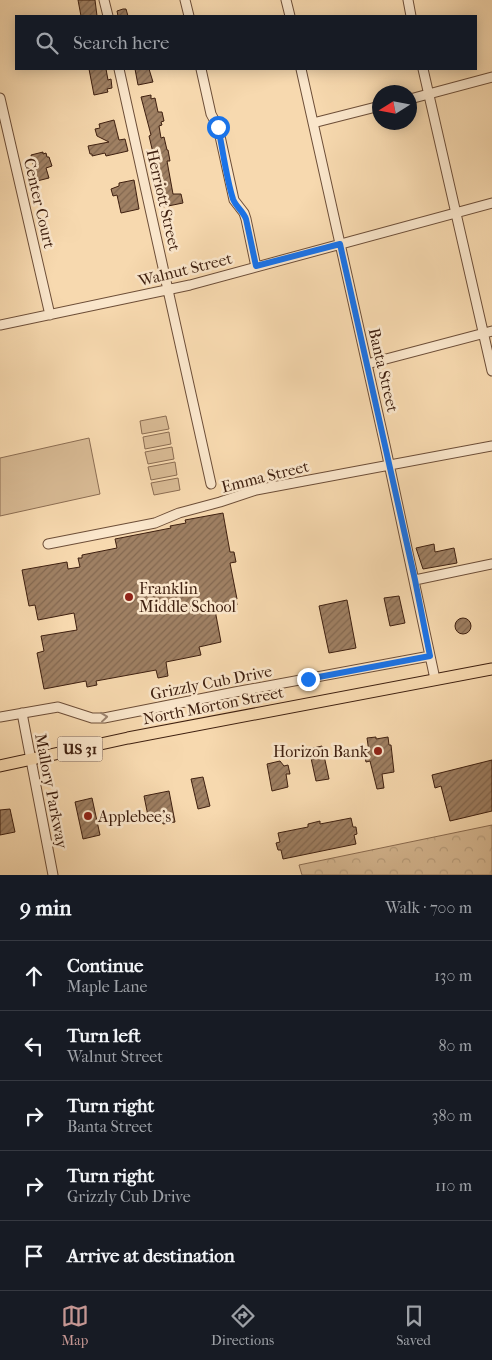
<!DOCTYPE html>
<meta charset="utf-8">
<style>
body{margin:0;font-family:"IM FELL French Canon",serif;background:#20242c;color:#f1f3f6}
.compass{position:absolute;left:372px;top:85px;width:45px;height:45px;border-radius:50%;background:#171b24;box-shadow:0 2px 12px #0003;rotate:259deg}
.stop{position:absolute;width:15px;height:15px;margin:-11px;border:4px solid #1a73e8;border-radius:50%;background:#fff}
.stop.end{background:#1a73e8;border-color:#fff;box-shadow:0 1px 5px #0008}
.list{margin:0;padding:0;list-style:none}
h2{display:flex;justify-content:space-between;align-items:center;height:65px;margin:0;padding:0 20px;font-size:21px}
h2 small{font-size:16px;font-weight:400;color:#9ea1a6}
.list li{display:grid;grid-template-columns:32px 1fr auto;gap:15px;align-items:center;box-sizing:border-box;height:70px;padding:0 20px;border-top:1px solid #363941}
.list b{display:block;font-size:19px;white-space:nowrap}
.list p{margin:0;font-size:16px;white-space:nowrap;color:#9ea1a6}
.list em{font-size:16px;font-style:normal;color:#9ea1a6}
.icon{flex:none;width:28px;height:28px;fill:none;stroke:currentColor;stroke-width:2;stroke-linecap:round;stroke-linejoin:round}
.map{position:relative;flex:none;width:492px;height:875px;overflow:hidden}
.search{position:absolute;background:#171b24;box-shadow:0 2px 12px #0003;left:15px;right:15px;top:15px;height:55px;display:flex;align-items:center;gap:12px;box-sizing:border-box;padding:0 18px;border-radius:0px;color:#9ea1a6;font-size:19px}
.sheet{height:415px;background:#171b24}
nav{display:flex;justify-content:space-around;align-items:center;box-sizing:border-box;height:70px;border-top:1px solid #363941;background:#171b24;font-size:14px;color:#9ea1a6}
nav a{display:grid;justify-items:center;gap:2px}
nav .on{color:#c59692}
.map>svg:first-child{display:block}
.park{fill:url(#park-crowns);stroke:#8c6d52}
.garden{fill:#d8ba94;stroke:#8c6d52}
.building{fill:url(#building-hatch);stroke:#3f2010}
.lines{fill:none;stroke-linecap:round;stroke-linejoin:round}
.minor-casing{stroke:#6d4e38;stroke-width:11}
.major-casing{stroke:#3f2010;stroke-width:13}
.minor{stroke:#fae6cb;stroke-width:9}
.major{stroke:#f7d9af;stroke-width:11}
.oneway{stroke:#9c836e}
.route{stroke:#1a73e8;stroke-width:6}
.poi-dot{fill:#8f2418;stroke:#fae6cb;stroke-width:2}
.labels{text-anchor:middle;stroke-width:5;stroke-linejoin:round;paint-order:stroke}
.shield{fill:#fae6cb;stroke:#775b48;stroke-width:1}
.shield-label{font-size:15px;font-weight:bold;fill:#3f2010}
.street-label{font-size:16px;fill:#3f2010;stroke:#fae6cb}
.poi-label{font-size:16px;fill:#3f2010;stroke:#fae6cb;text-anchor:start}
</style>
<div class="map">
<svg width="492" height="875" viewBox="0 0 492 875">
<defs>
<pattern id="park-crowns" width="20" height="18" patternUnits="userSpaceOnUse" patternTransform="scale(1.25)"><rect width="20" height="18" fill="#d8ba94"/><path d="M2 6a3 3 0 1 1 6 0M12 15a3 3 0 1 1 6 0" fill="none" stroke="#baa07f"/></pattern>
<pattern id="building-hatch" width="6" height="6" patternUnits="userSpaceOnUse" patternTransform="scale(1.25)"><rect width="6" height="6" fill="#9f8063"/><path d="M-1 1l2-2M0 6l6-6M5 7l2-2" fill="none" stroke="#836850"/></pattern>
</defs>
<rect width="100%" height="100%" fill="#f7d9af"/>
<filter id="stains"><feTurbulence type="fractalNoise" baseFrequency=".004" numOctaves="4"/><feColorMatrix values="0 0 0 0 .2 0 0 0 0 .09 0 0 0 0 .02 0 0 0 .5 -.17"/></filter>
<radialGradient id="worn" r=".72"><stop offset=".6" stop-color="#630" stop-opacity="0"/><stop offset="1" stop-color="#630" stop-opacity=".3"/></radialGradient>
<!-- park -->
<path class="park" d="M492,825V875H302L299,865Z"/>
<!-- garden -->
<path class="garden" d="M166,416L169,429L142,434L140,421Z
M169,432L171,444L145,449L143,437Z
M89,438L100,494L0,516V458Z
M172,447L174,459L148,464L145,452Z
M175,462L177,475L151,480L148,467Z
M178,478L180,490L154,495L151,483Z"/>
<!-- building -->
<path class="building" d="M78,0H95L97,16H81Z
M123,9H126L128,16H118L117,11Z
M89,69H106L108,80L111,79L112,88L107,89L108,92L94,95Z
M135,69H149L153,82L138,85Z
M151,95V99L155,98L158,112H162L164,121L161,122L162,125L159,126L161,138L164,137L167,150H168L170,161H167L173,194H181L183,203L163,207L162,196H165L162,183L158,163H155V159L152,160L151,153H153L149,136L151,135L141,97Z
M114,120L119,140L125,139L128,151L106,156L105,153L92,156V154H90L88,146L109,142L97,136L95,129L100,128L99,124Z
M43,152V154L46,153L47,157H49L52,166L46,168L49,178L37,181L31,155Z
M134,180L139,209L121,213L117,195L113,196L111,189L119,186V183Z
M223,513L230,552H234L236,562L230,563L237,599H236L237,605L215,610L221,642L199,647L201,655L166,662L168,676L158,678L156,670L96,681L97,685L87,687L86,681L44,689L37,653L44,651L41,636L77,630L74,613L38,620L35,605L29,606L22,570L67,562L68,569L80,567L78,558H82V555L117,548L115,539L171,528L170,526L186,523L185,520Z
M434,544L435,552L454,548L457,563L423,569L416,548Z
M399,596L405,623L390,626L384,598Z
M347,600L356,648L329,653L319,606Z
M455 626a8 8 0 1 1 16 0a8 8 0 1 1-16 0Z
M376,737V739L388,737L389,745H391L394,772L382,774L384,788L377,789L370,761L366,762L364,753L369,752L367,738Z
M322,746L329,779L316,781L309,749Z
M492,760V811L450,821L441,786L435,788L432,775Z
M280,761L284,766L288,765L290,774H286L288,787L272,791L267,764Z
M203,777L210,806L198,809L191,779Z
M169,791L175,822L163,824L162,818L149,821L144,796Z
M92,798L100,835L83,839L75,802Z
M10,809L15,832L0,835V810Z
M351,818L353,827H356L357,834L354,835L356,844L283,859L281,850H278L276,843L280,842L278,833L308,827V824L320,821V824Z"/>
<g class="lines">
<!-- minor casing -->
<g class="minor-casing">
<path id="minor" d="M104,0L108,16
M185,0L189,16
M286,0L290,16
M408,0L411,16
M119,69L211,484
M201,69L211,114L218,127L234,200L244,213L246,219L256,267
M301,69L385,445L435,679
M423,69L492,371
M0,98L50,315
M410,99L492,77
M313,123L380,106
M0,325L190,285L492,203
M367,364L492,331
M48,544L155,523L179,513L220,502L256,490L492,446
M415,580L492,564
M22,713L53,875
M0,717L58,707L92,718H104L235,692L430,656"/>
</g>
<!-- major casing -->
<g class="major-casing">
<path id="major" d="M0,766L128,738L492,669"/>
</g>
<!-- minor -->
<use href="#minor" class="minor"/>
<!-- major -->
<use href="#major" class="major"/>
</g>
<!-- one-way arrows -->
<defs><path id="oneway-chevron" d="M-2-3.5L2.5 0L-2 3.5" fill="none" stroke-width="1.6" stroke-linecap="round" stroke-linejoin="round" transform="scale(1.25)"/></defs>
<use class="oneway" href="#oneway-chevron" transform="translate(104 717) rotate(-6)"/>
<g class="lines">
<!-- route -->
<path class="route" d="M218,127C223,150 226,177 233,199C236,207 243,211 246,219L256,266L340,244L415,580L430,656L308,679"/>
</g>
<!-- markers -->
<g class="poi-dot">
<circle cx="129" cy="597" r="5"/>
<circle cx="378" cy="751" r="5"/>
<circle cx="88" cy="816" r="5"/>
</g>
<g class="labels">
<!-- shield labels -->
<rect class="shield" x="57.5" y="736.5" width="45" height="25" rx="4"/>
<g class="shield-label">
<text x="80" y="754">US 31</text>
</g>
<!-- street labels -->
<g class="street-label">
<text transform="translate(164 200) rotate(77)" y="6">Herriott Street</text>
<text transform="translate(40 203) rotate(77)" y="6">Center Court</text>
<text transform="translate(185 269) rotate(-14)" y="6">Walnut Street</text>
<text transform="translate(384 370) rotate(77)" y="6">Banta Street</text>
<text transform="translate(265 476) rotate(-14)" y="6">Emma Street</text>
<text transform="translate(211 682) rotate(-11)" y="6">Grizzly Cub Drive</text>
<text transform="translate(213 705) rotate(-11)" y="6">North Morton Street</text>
<text transform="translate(52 791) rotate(79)" y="6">Mallory Parkway</text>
</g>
<!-- poi labels -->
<g class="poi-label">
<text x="139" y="594">Franklin<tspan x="139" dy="18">Middle School</tspan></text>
<text x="368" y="757" text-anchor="end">Horizon Bank</text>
<text x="98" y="822">Applebee's</text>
</g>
</g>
<rect width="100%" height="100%" filter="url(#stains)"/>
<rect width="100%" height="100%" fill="url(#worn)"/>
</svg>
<svg class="compass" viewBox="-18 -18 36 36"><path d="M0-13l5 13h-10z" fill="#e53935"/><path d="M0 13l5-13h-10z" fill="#9ea1a6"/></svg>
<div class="stop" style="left:218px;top:127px"></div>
<div class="stop end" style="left:308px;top:679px"></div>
<div class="search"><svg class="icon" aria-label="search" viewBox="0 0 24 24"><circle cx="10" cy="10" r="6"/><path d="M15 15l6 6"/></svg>Search here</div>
</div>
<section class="sheet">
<h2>9 min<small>Walk · 700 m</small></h2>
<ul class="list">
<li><svg class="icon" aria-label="ahead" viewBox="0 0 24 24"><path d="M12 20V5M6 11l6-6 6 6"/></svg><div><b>Continue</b><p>Maple Lane</p></div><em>130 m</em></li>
<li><svg class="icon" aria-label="left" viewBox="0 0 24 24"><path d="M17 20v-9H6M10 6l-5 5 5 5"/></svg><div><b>Turn left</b><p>Walnut Street</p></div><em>80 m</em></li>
<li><svg class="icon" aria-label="right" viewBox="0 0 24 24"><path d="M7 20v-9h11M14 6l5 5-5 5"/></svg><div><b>Turn right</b><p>Banta Street</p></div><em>380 m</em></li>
<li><svg class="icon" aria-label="right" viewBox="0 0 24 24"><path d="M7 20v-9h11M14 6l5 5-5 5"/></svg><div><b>Turn right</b><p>Grizzly Cub Drive</p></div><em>110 m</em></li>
<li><svg class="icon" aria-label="arrive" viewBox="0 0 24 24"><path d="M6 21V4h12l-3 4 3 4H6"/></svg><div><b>Arrive at destination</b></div></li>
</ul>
</section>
<nav>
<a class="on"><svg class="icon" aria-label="map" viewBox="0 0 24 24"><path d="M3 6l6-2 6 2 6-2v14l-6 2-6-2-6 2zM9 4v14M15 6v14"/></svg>Map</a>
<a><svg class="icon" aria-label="directions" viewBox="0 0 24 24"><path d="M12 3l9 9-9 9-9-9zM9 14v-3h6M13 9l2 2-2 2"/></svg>Directions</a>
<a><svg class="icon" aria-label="saved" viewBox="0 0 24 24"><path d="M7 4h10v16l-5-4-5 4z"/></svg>Saved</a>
</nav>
